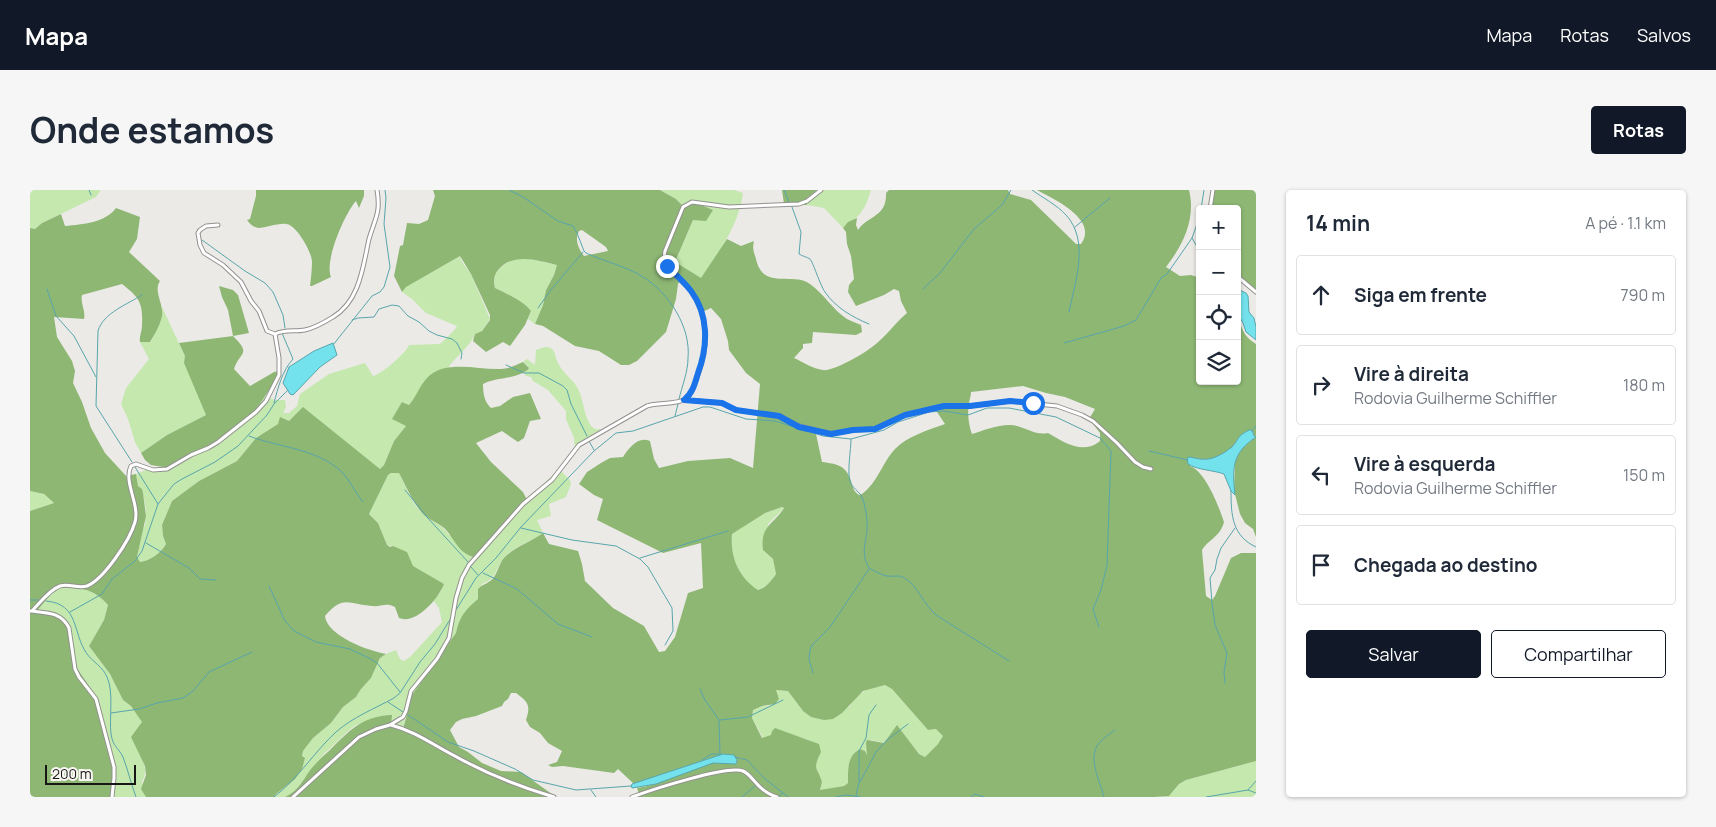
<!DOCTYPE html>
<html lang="pt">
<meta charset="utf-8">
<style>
body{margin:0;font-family:Manrope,sans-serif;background:#f6f6f7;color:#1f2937}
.controls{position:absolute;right:15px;top:15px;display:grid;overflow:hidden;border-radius:5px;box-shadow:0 1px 4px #0004}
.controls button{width:45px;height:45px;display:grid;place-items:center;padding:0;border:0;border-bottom:1px solid #e0e1e3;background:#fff;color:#1f2937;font:25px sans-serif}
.scale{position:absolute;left:15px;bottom:12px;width:91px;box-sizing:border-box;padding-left:5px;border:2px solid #181716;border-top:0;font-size:14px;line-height:18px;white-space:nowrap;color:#181716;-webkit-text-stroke:4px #f9f7f4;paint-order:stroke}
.stop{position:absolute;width:15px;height:15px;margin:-11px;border:4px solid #1a73e8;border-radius:50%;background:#fff}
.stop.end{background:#1a73e8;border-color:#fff;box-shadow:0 1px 5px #0008}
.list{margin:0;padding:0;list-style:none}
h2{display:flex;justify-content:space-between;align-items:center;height:65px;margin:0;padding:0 20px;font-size:21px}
h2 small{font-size:16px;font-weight:400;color:#747a83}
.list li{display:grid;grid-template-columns:32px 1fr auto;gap:15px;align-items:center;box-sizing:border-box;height:80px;margin:0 10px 10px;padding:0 10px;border:1px solid #e0e1e3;border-radius:5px}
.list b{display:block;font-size:19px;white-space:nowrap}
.list p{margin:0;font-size:16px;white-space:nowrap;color:#747a83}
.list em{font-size:16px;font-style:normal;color:#747a83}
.actions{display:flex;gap:10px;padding:15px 20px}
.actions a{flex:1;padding:11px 0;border:1px solid #111827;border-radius:5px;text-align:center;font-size:18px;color:#111827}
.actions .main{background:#111827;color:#fff}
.icon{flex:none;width:28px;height:28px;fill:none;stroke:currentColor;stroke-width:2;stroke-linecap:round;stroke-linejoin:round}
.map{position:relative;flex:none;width:1226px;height:607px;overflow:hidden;border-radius:5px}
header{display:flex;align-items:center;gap:30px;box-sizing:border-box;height:70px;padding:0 25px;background:#111827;color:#fff}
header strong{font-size:24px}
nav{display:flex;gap:28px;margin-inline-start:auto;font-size:18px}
.intro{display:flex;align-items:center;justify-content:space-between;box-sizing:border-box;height:120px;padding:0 30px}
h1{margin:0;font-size:35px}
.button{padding:12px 22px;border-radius:5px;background:#111827;color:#fff;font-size:18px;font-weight:700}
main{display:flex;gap:30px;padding:0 30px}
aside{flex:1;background:#fff;border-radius:5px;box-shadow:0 1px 4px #0004}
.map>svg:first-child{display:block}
.green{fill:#c4e8ae}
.forest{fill:#8eb774;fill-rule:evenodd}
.water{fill:#74e2ec;stroke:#58a5ac}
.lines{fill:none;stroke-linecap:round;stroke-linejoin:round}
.stream{stroke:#58a5ac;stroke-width:1}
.minor-casing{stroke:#93918f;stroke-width:5}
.minor{stroke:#fff;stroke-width:3}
.route{stroke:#1a73e8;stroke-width:6}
</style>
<header>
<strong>Mapa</strong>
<nav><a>Mapa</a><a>Rotas</a><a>Salvos</a></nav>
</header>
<div class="intro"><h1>Onde estamos</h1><a class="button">Rotas</a></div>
<main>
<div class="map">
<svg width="1226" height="607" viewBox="0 0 1226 607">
<rect width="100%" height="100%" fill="#eceae7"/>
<!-- green -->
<path class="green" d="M0,0H71L66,7L12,33L5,39L0,38Z
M630,0H704L713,3C709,35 689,62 671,89L645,72L663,30L661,12L652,15L646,9Z
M787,0H841C838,9 835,20 827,27C823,31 818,33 813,38L794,18L777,15V8Z
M430,66L432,72L441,84L460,129L452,141L445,144C441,155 427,166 419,176L421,178C392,183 395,197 379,215L373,212L376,236L364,251L354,275L350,279L273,218L259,231L248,234L226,248L207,271L169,291L142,311L132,335L133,346L136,354C132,362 120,371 110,372L107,367L112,340L115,335L116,319L112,299L108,296L106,284L116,280H134L230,214L234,207L246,210H255L256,217L253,223H259L267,216L270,204L299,184L335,173L343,186C352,184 376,163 379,155L410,154C415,149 425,141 427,136L396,123L382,109L372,102L375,97Z
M485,69H500L528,75L524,85L516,100L513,115L505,134L498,129L501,121L485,108L465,98C461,82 472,75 485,69Z
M132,117L155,166L176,225L137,245L111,263L105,252L98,229L91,214L96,198L119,169L110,152H120L122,150L132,125Z
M515,157C526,157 524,165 528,173C533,184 544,189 549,201C554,212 555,234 565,239H571L553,250L545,259L544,248L536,229V221L518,200L503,191L501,187L496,186L494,183L496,182L498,176L493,172L497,169L505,175L506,160Z
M529,279L540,290L541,294L536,307L519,314L521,326L507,330L513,343C502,351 487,355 477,365C465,375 469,388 452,394L448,409L429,431L426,443L376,522L373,539L361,536V525L351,526L326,535L317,542L293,565L264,602L255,607H244C248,601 255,598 260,593C269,585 271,579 275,568L272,566L273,561L283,548L301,533L313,517L326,507L331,499L341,488L350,468L358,463L366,460L370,469L374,471L381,466L412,432L409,418L403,410L410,403L414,394L382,376L377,362L357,355L348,333L339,324L358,285L361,283H369C376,296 382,315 394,325C403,332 413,335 419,345L497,310Z
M0,301L14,304L24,313L0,321Z
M752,317L754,318L738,334L736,363L743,369L746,384C741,391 736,398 727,400C708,387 700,366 702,344L735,323Z
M27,397C50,398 62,397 78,415L74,430L59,456L80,484L93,510L101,516L113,532L102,548C108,561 121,577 112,592L116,607H83L81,566L74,547L72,523L67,508L47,478L42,455L4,423Z
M856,495L862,499L898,540L906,539L913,545L912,550L895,567L889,564L867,536L854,553L841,550L838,568L835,561L830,559C817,567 818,579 818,593L814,596L790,601C794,586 787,586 785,573L789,567L779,550L753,542L733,548L722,528L723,520L732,516H739L746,500L758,501L773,521L819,517C829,501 838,498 856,495Z
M1226,571V605L1225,607H1124L1139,606L1149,594L1156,590Z"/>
<!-- forest -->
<path class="forest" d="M226,0H334V6L329,18L326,11C315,23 294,71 301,87L282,96H280C281,88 282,79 282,72C282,62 266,34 256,34C247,33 237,38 228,38C223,37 220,34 217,30L220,29L226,6Z
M403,0H630L646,9L652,15L661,11L683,20L676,31L663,30L645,72L671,88L697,49L711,56L724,51C722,59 724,62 726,69C733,101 763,81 780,94C794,104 803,120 817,129C821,131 826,133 831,135L832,142L826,145L783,142L782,153L773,154V158L764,168C773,172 783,179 793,180C803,182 839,161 847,153C858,144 866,132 877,123L871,111L869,101L864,99L854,105L826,116L818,102L819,95L824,89L821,66L817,54L816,42L813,38L818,32L827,28L826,35L828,40C839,25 857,27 856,3L859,0H978L980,4L1001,10L1041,49L1046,54H1051C1069,29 1023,9 1007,0H1159C1166,28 1154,54 1136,77L1150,86L1161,85L1170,88V191H1207V127C1214,140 1212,145 1226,154V347L1223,339L1215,333L1210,324L1204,300L1205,270L1211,260L1225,247L1222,240C1208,243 1209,250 1201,258C1188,270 1176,271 1160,267V276C1176,282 1189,317 1194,332C1190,347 1179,349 1172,360L1176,406L1182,410L1185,406L1201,368L1211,363H1226V571L1156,590L1149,594L1139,606L1124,607H610L607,598C633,595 656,579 682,573C690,571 698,574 706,574L707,572L704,565L693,564L604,594L588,579L584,583L533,576L522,577L518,575L527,572L532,561L518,553L510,543L500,537L496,530C501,515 498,512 486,503H481L478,509L474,512L472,516L446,526L432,529L426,532L420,540L429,557L438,562L452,573L471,581L491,582L526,607H255C268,601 273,590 281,579C287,572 293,566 300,560C319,541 332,526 362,525L361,535L373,539L382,505L426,443C429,427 436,419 448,409V399C453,394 460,393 464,387C469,380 469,372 476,366C487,356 502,351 513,343L519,354L548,361L552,374L555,391L583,418L614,436L629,462L635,461L645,447L658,403L673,398L671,353L633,363L567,330L573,309L564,305L549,294L557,282L571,273L580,268L593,267C599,258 608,246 620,251L624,269L629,278L658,271L700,268L723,278L730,194L716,183L699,160L698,151L691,129L681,118L670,123L661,103L650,91L648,94L646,109L636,142L607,171L599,175H591L569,161L545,156L513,136L505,134L513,115L516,100L524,85L527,75C509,71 484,62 469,79C464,84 463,91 465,98C477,104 492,110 501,121L495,135L480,156L473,152L456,162L443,151L445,144L452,141L460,130V125L441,84L430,66L376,97L372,102L364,86L370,56L373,55L377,33L389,34L398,30L405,6ZM552,40L576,57L578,61L554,66C549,59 544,51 549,41ZM993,196L1016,203L1035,207L1065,219L1059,229L1070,243V251C1053,265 1035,253 1018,243C1006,246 995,237 982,235C969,234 954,240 942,244C939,236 937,223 939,215C939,210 941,207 941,202ZM894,220L907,222L915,234C899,240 877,246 865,259C852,273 848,292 832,304L829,305C823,301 823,297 821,291C816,275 807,274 792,272L786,244L848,237ZM752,317L754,318C743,335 730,336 733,360L743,369L746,384C741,391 736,398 728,400C708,387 700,366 702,344L735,323ZM855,495L862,499L898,540L906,539L913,546L908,554L895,567L889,564L867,535L854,553L837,550L836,553L837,565L835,561L830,559C817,566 818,579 818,593L814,596L790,600L792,592C787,575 782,581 791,562L789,554L745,538L742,541L741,545L732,548L722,528L723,520L732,516L745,514L749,509L746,500L758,501L773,521L781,527L794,530L803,529L812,523L833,501Z
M752,0H787L777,8V15L754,14Z
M1181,0H1226V103L1207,87V19H1180Z
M86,18L110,27L107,49L99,62L130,91C123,101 134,114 132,126C130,135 125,144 120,152H110C109,146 112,142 112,136C113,113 110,108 92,94L52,105C50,113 56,121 54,129L24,127L27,147L42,171L45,181L43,193L52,212L61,238L75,263L97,287L101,285L106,284L108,296L112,299L113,303L116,326L107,367L110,372C120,371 132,362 136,354L133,346L132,335L142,311L169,291L207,271L226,248L248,234L250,227L259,231L273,217L350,279L354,275L364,251L376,236L362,229L372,212L379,215C387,206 390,194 399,186C417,170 449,180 471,179C478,179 486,175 493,172L499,178C491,189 465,187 453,194C453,202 454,212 461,218L470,216L483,207L500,203L511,229L500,231L494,248L488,252L472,241L446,253L461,272L493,302L497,310L444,367C429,363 426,352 417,341C411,333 399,331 392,323C382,311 376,296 369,283H361L358,285L339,324L348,333L357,355L360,357L363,356L377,362L383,376L414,394C409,408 386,435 369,428L365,417C356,412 351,417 342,416C319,415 314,404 295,426C297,446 339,461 356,464L350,468L341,488L331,499L326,507L313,517L301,533L283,548L273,561L272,566L275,568L272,579L265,589L246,604L244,607H116L111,599L116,585L115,576L101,547L112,532L101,516L93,510L80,484L59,456L74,430L78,415C62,397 50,398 27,397L5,423L23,425L34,433L40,444L47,478L67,508L72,523L74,547L84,578L86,588L83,607H0V321L24,313L14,304L0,301V38L5,39L12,33L31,24L35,36C53,34 75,33 86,18Z
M189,96L203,100L208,105L219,143L203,146C222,165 210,161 204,179L220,196L244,182L249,181L246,190L225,221L196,246L139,278L121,275L115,270L111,263L137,245L176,225L154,173L155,166L149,153L203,146L198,120L192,107Z"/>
<!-- water -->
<path class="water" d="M1207,99L1216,103L1218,106L1219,122L1224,128L1226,137V150L1216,142L1213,133L1207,122Z
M303,153L307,165L290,177L263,205L260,204L253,193L259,177L284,161Z
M1219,240H1222L1224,246L1226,247C1202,263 1202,278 1205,305L1201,301L1194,284C1183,280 1167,280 1158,274L1157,268L1160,267C1175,271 1182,270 1195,262C1197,260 1200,259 1202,257C1210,248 1206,247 1219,240Z
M693,564L704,565L707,570L706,574L683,573L626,594L602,598L601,596L602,594Z"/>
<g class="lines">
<!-- stream -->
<path class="stream" d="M59,0L61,5
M479,0L493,7L528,31L543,36L547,43L554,61L556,63C575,72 596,76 613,87C639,103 661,137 658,168C658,182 652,196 649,209
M754,0L759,12
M1002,0C1013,8 1027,15 1036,25C1060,51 1045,92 1039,122
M762,17L771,42L769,64C772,66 777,67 780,69C783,72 790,95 795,102C805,117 822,127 839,134
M1171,19L1174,0
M1045,37L1080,8
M1162,48L1170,62
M172,50L215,81L235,93L243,102L253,125L255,138
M17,99L26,126L44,146L66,187
M893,99L910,83L944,39L972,15L981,0
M508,118L520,101L553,62
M322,130L328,128L344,127L349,119L362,115L369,116L378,126L389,132L399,141L407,145L422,149L427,153L432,163L431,169
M1034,153L1094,136L1106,130L1131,88L1137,84L1162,48L1170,26
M303,155L342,106L350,102L354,97L360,77L354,34L356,8L355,0
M476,175L494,183H509L533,196L537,200L541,214L557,246
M244,213C248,198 252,181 263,169L252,143
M645,226L648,214
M1222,241L1226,236
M219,246C250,258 287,258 313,283C321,292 325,303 333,312
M821,249C821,260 817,281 820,291C822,298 829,301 832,307C835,314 837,326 837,333C838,352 829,360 839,378C845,381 851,385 857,386C864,387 870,384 876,389C889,398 894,415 906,425L979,471
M559,251L564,260
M1119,261L1158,270
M102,272L66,216L68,141C73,123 98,114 112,105
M105,277L128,314
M375,300L397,327L438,372
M1201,301C1201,325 1202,346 1226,357
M491,338L542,350L586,356L610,369L618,377L642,418L643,441L635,455
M116,353L159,378L170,389L186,390
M610,368L698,341
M441,377L448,385
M453,383L487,399L528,434L562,447
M239,396L255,431L264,441L286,452L320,459L341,469L347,473L370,502
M0,410H9
M16,411C50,414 42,443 57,464C63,472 73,477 77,487C84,502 79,527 81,544C83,557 88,557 93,567C98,580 101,594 106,607
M426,420L446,388L466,368L491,337L564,261L586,243L603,241L673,217H680L716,229L745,231L793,246L821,249L854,240L868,232L899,222L914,221L938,225L957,218H979L1026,227L1070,248L1081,261L1077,375L1071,400L1063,419L1069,437
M40,422L72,404L82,389L105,371L112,361L128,314L144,294L152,289L185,272L208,256L237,225L244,214L258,200
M783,483L779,469L780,460L782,455L800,437L839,379
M1195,493L1194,482L1197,463L1185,435L1182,413L1180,388L1185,380L1187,369L1191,358L1205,338
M670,499L675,510L689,530L690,563
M358,512L373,522
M81,523L109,519L127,513L153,508L163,501L179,482L222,462
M378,525L418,552L444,561L485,579L503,590L546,600L601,596
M690,530L718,527L753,510
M705,567L717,570L734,588L758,607
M672,570L681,564H691
M830,592L846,562L857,550L878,534
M561,600L566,607
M1218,600L1226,591
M826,606L829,592V561L836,548L839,525L846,515
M244,607C269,588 284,562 306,542C323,527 344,519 364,508L370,503L390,472L405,454L421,428
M712,607L726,595
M749,607L752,603
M806,607L816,605L831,607
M941,607L945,604L954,607
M1074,607C1070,591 1057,568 1069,553C1073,548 1080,544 1085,540
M1176,607L1218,600L1226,603"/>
<!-- minor casing -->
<g class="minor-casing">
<path id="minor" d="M1180,19L1183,0
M188,35L176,36L170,40L168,43L170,55L174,63L193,75L211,92L221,111L229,121L237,141L245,144C255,139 265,142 275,140C284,138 295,132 303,127C330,111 333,76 339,49C345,28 351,23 347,0
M1207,86L1226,102
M655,210L692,213L706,220L749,226L766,235L801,244L823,240L845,239L875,225L915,216H940L980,211L1027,216L1052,225L1063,231L1087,253L1105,272L1113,277L1121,279
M1,421C17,423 31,422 39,438L45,479L49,487L66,509L84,577V588L82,607
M2,421C10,413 19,400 30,396C39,393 48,399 57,396C74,389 100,350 105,332C110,314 93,292 101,276L106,274L123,280L137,279L161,265L178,258L188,252L226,222L236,211L249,185V168L245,144
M361,535C384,541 402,554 423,565C455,583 490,597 524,607
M263,607L329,547L346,539L360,535L373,527L376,521L381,501L407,469L419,448L426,408L432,388L439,375L493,314L522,290L549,255L617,216C627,212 647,215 655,209C663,204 665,192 669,182C678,156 678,128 663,104C655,90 631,79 635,61L653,17L662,12L699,17L769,14L777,11L791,0
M602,607C621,600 697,575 713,581C720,584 724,592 730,597C735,602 740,605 747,607"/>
</g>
<!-- minor -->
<use href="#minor" class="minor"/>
</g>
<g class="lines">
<!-- route -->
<path class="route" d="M637,76C645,84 654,92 661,101C679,125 678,156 668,183C665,193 663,203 654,210L692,213L706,220L749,226L769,237L801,244L823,240L845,239L875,225L914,216H940L980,211L1003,213"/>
</g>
</svg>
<div class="controls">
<button>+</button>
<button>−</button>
<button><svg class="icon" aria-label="locate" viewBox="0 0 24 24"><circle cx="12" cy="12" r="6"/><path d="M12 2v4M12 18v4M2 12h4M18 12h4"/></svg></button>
<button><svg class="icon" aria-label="layers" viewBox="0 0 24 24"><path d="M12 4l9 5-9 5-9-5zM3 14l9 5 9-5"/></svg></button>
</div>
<div class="scale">200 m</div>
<div class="stop" style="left:1003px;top:213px"></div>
<div class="stop end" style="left:637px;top:76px"></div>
</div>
<aside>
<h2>14 min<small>A pé · 1.1 km</small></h2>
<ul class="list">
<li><svg class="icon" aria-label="ahead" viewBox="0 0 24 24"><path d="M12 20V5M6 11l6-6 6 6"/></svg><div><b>Siga em frente</b></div><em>790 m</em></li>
<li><svg class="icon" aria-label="right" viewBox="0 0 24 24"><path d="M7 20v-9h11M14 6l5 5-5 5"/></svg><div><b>Vire à direita</b><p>Rodovia Guilherme Schiffler</p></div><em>180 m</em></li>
<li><svg class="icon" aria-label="left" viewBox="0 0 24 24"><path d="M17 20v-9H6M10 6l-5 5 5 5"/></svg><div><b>Vire à esquerda</b><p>Rodovia Guilherme Schiffler</p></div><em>150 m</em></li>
<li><svg class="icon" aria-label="arrive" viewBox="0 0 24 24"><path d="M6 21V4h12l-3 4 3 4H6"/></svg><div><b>Chegada ao destino</b></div></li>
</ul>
<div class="actions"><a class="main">Salvar</a><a>Compartilhar</a></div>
</aside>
</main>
